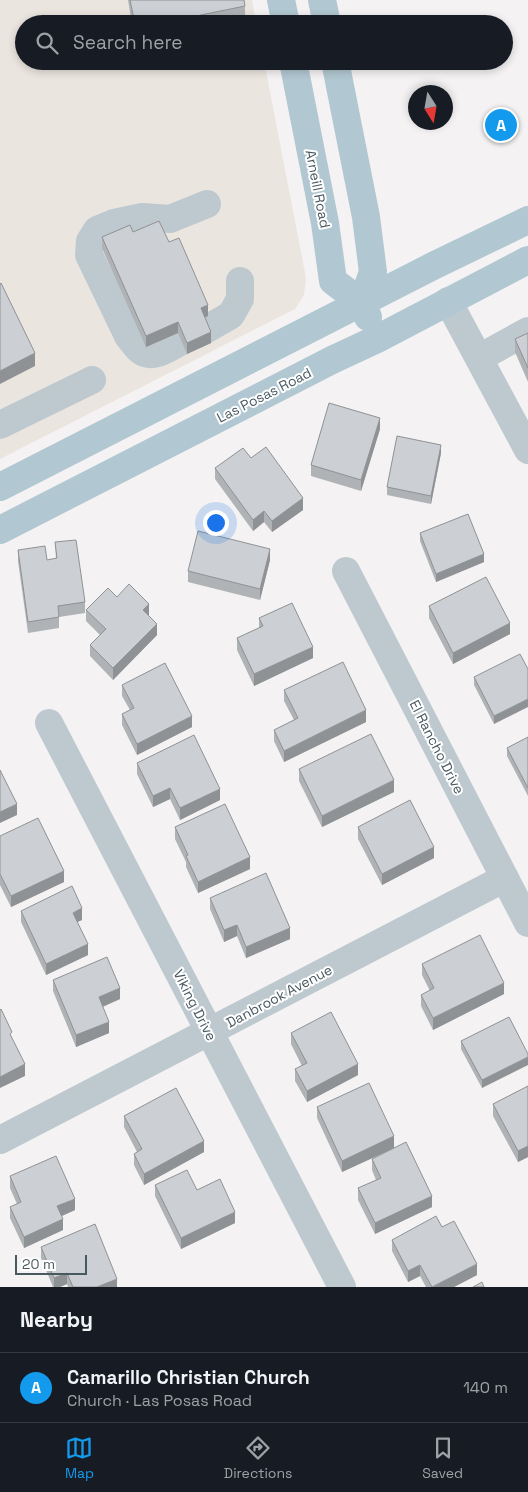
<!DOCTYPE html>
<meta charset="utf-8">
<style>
body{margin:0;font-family:"Space Grotesk",sans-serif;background:#242831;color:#f1f3f6}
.compass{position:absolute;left:408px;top:85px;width:45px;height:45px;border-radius:50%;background:#171b24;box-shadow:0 2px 8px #0003;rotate:169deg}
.scale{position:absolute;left:15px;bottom:12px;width:72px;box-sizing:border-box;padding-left:5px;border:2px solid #495960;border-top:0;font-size:14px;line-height:18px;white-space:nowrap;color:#495960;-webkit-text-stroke:4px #fff;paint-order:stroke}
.you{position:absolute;left:215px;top:522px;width:18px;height:18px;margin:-12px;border:4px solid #fff;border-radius:50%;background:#1a73e8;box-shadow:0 0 0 8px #1a73e833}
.badge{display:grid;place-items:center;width:32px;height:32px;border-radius:50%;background:#149aec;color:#fff;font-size:16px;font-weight:700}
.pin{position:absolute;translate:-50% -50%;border:2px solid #fff;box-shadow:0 1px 5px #0006}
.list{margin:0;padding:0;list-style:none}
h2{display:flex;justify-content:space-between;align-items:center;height:65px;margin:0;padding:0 20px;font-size:21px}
h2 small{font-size:16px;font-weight:400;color:#9ea1a6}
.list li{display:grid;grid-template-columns:32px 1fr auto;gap:15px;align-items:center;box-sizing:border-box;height:70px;padding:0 20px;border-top:1px solid #363941}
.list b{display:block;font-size:19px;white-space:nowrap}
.list p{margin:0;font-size:16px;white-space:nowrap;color:#9ea1a6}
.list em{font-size:16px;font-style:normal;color:#9ea1a6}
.icon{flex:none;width:28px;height:28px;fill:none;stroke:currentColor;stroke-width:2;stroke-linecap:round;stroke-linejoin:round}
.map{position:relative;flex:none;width:528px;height:1287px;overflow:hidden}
.search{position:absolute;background:#171b24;box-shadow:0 2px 8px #0003;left:15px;right:15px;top:15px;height:55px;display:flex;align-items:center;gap:12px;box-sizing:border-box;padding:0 18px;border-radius:28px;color:#9ea1a6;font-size:19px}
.sheet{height:135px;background:#171b24}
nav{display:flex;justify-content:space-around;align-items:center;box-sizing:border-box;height:70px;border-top:1px solid #363941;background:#171b24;font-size:14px;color:#9ea1a6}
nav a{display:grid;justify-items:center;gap:2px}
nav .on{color:#149aec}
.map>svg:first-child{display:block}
.commercial{fill:#ebe5df}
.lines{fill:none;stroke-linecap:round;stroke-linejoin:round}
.minor{stroke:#bdc9cf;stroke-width:28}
.major{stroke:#b1c7d1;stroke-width:28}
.wall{fill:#afb3b6}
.shaded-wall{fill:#8f9294}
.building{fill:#ccd0d4;stroke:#8f9294}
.labels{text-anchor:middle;stroke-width:4;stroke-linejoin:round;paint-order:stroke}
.street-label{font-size:14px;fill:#495960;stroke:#fff}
</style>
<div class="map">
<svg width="528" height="1287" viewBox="0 0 528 1287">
<rect width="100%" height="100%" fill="#f4f2f2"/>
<!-- commercial -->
<path class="commercial" d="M0,0H252L256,24H24V61H264L306,278L304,295L295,309L0,459Z"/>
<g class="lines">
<!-- minor -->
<path class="minor" d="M448,301L528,450
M205,330L231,315L240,299V281
M182,341C172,346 156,358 145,353C138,351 133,342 128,336L89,255L90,241L97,230L114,223L142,217L170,219L207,204
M479,358L528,331
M0,425L92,380
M346,571L528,923
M49,723L342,1287
M0,1140L505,878"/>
<!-- major -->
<path class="major" d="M281,0L286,24
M322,0L327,24
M293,61L325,223L333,281L362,303L368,317
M335,61L366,217L373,272L362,303
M0,487L435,265L528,220
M0,530L332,360L377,339L528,260"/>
</g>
<!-- wall -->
<path class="wall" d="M128,0H244L245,6V20L224,24H132Z
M133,232L169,242L208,316L205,318L211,343L187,354L178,333L146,347L102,248V237Z
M528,333V382L515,352V339Z
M380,429L361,491L311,476V465Z
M441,453L431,504L387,495V487Z
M251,458L303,510L272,532L264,522L253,531L215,479V468Z
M420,533L484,562L436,582L420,541Z
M55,542L85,602V613L59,617V628L28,633L18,561V550L47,560L56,559Z
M270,560L260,600L188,582V571Z
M117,597L149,615V616L157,635L113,680L90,656V645L100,635L86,621V610Z
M429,606L510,634L453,664L429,618Z
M259,618L313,658L254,686L237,650V638L259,628Z
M528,669L494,724L474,685V677Z
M122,685L192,727L137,755L122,725V714L130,710L122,696Z
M284,690L366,722L284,762L274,741V730L294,720L284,701Z
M528,737V796L507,756V748Z
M137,763L220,800L180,820L170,799L153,807L137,774Z
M299,769L394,792L322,827L299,781Z
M175,827L250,869L198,893L186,867V862L175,839Z
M358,827L434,858L382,885L358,839Z
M0,836L64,882L11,907L0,885Z
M210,898L290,939L246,958L237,936L224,942L210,909Z
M21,911L82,920L77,922L88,955L46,975L21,922Z
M422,964L504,994L433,1030L421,1006V995L430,991L422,975Z
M53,980L120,999L103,1007L109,1033L76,1047L53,991Z
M291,1033L358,1075L307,1102L295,1081V1069L302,1066L291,1044Z
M461,1041L528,1054L482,1088L461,1049Z
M528,1086V1157L518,1162L493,1116V1104Z
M317,1107L394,1148L342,1172L317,1118Z
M124,1116L204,1152L144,1185L134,1165V1154L137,1152L124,1127Z
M372,1159L432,1207L375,1234L358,1200V1188L376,1180L372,1170Z
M10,1176L75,1210L62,1216L63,1230L24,1248L10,1218V1207L17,1204L10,1188Z
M155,1185L197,1190L235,1223L181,1249L155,1196Z
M442,1227L477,1275L454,1287H426L420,1276L408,1282L392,1251V1240Z
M41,1247L117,1287H68L67,1284L60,1287H53L41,1258Z"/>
<!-- shaded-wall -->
<path class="shaded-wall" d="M208,305V316L201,319V308Z
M178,322V333L146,347V336Z
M211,332V343L187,354V343Z
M35,353V366L0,384V371Z
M380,418V429L361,491V480Z
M441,445V453L431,504V496Z
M303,498V510L272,532V521Z
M264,511V522L253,531V520Z
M270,549V560L260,600V589Z
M484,554V562L436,582V574Z
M149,604V615L143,621V610Z
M510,623V634L453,664V653Z
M157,624V635L113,680V668Z
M313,647V658L254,686V674Z
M528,699V707L494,724V716Z
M366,710V722L284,762V751Z
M192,716V727L137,755V744Z
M394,780V792L322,827V816Z
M170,788V799L153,807V796Z
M220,789V800L180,820V808Z
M17,804V815L0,823V812Z
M434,847V858L382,885V874Z
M250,857V869L198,893V882Z
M64,871V882L11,907V896Z
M82,908V920L73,924V913Z
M237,925V936L224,942V930Z
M290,928V939L246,958V947Z
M88,944V955L46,975V964Z
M504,983V994L433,1030V1018Z
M120,988V999L99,1008V997Z
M109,1022V1033L76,1047V1035Z
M528,1057V1065L482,1088V1080Z
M25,1064V1076L0,1088V1077Z
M358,1064V1075L307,1102V1091Z
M394,1136V1148L342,1172V1161Z
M204,1141V1152L144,1185V1174Z
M528,1146V1157L518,1162V1151Z
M432,1196V1207L375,1234V1223Z
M75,1199V1210L57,1218V1206Z
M235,1212V1223L181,1249V1238Z
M63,1219V1230L24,1248V1237Z
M477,1264V1275L454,1287H433Z
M420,1265V1276L408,1282V1271Z
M67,1273V1284L60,1287H54V1278Z
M117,1279V1287H97Z"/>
<!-- building -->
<path class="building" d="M130,0H244L245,6L157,24H135Z
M159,221L169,242L179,238L208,305L201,308L211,332L187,343L178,322L146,336L102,237L130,225L133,232Z
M1,283L35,353L0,371V284Z
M528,333V368L515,339Z
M329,403L380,418L361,480L311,465Z
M397,436L441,445L431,496L387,487Z
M266,447L303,498L272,521L264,511L253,520L215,468L243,448L251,458Z
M468,514L484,554L436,574L420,533Z
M198,531L270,549L260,589L188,571Z
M76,540L85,602L58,606L59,617L28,622L18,550L45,546L47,560L57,558L55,542Z
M486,577L510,623L453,653L429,606Z
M129,584L149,604L143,610L157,624L113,668L90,645L106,629L86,610L108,588L117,597Z
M292,603L313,647L254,674L237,638L263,626L259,618Z
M520,654L528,669V699L494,716L474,677Z
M343,662L366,710L284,751L274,730L298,718L284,690Z
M165,663L192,716L137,744L122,714L134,708L122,685Z
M371,734L394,780L322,816L299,769Z
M194,735L220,789L180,808L170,788L153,796L137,763Z
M528,737V788L507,748Z
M0,770L17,804L0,812Z
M410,800L434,847L382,874L358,827Z
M225,804L250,857L198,882L186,856L188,855L175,827Z
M38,818L64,871L11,896L0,874V836Z
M266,873L290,928L246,947L237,925L224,930L210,898Z
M72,886L82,908L73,913L88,944L46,964L21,911Z
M480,935L504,983L433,1018L421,995L434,988L422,964Z
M107,957L120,988L99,997L109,1022L76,1035L53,980Z
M1,1009L12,1032L10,1034L25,1064L0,1077V1010Z
M331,1012L358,1064L307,1091L295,1069L307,1063L291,1033Z
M509,1017L528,1054V1057L482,1080L461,1041Z
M369,1083L394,1136L342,1161L317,1107Z
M528,1086V1146L518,1151L493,1104Z
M176,1088L204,1141L144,1174L134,1154L142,1149L124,1116Z
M406,1142L432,1196L375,1223L358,1188L381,1178L372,1159Z
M56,1156L75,1199L57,1206L63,1219L24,1237L10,1207L21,1202L10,1176Z
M187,1170L197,1190L220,1179L235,1212L181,1238L155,1185Z
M436,1216L442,1227L454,1221L477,1264L432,1287L420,1265L408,1271L392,1240Z
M95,1224L117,1279L97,1287H73L67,1273L54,1278L41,1247Z
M482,1282L484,1287H473Z"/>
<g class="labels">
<!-- street labels -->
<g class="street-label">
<text transform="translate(318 189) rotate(79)" y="5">Arneill Road</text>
<text transform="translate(264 395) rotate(-27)" y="5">Las Posas Road</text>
<text transform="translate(437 747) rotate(63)" y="5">El Rancho Drive</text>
<text transform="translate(279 996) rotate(-28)" y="5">Danbrook Avenue</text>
<text transform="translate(195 1005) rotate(63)" y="5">Viking Drive</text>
</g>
</g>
</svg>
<svg class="compass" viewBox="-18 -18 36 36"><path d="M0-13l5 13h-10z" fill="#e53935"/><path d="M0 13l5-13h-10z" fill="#9ea1a6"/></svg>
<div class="scale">20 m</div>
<div class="you"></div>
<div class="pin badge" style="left:501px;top:125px">A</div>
<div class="search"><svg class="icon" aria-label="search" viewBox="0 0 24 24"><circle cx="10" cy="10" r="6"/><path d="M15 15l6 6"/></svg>Search here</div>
</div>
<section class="sheet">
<h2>Nearby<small></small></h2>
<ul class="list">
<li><span class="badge">A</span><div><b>Camarillo Christian Church</b><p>Church · Las Posas Road</p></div><em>140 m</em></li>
</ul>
</section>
<nav>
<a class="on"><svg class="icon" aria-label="map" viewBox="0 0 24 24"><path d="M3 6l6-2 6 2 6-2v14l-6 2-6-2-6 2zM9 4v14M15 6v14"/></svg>Map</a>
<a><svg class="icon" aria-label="directions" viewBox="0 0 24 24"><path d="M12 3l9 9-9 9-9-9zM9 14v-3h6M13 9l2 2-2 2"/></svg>Directions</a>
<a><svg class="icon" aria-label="saved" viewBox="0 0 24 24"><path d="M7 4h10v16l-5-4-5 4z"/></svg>Saved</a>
</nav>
